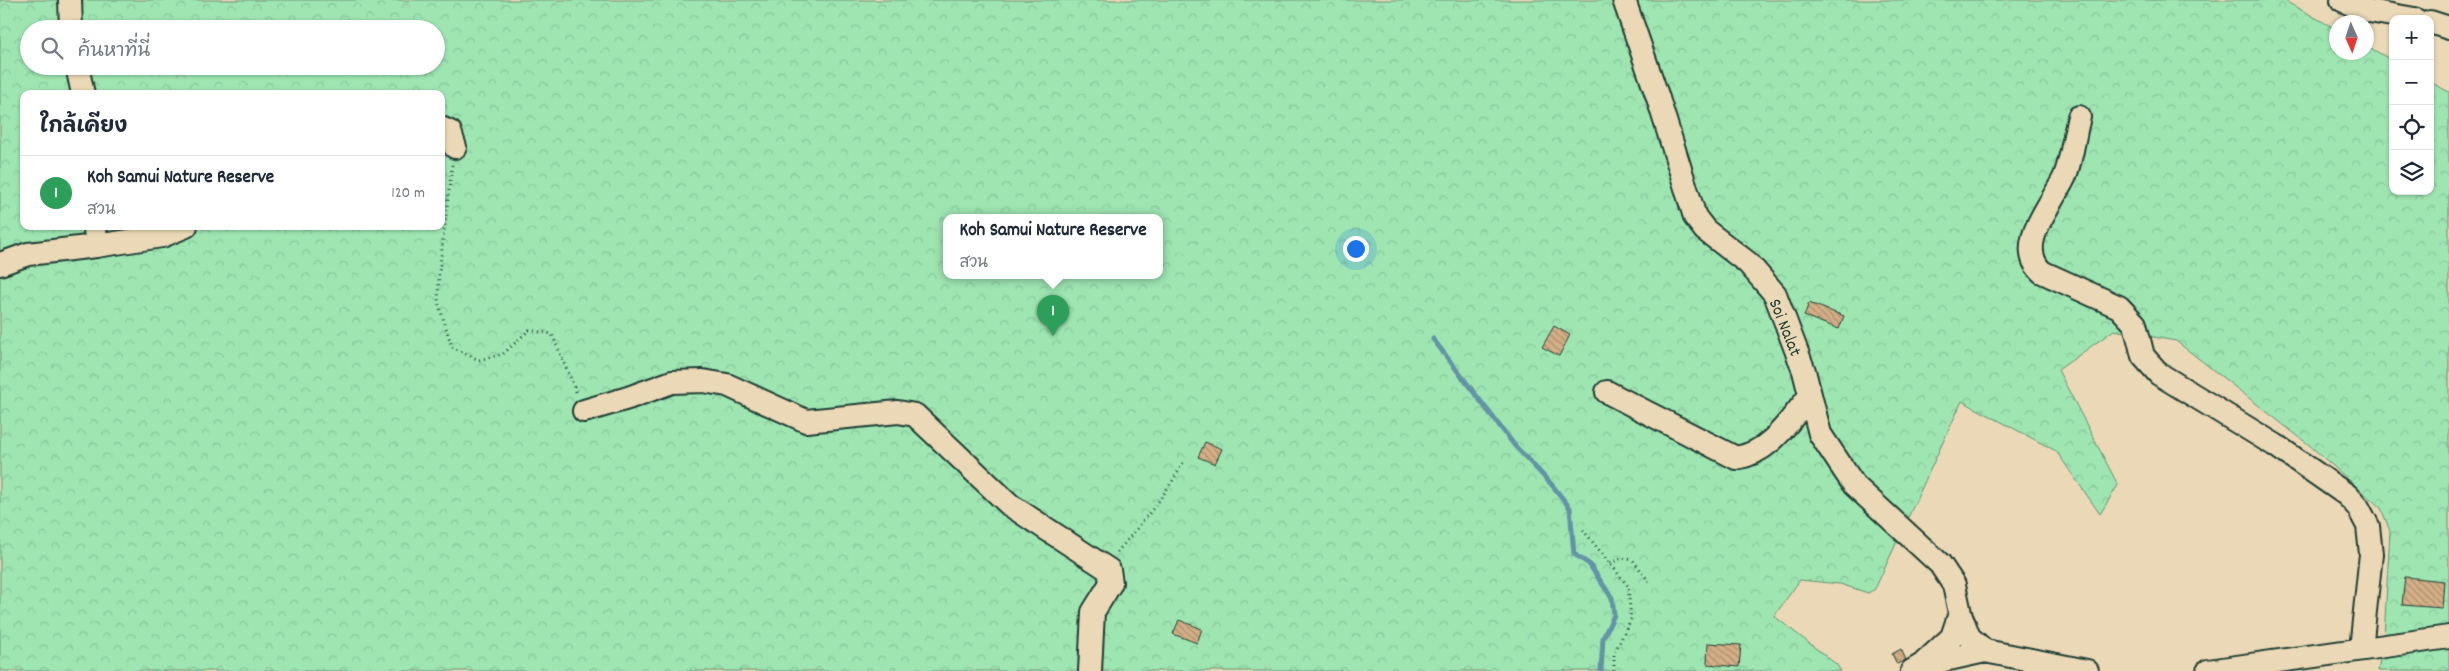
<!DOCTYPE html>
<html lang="th">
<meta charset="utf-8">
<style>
body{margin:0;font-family:Dekko,"Playpen Sans Thai",sans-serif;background:#f2f2f3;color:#1f2937}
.controls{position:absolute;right:15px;top:15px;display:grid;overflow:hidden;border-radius:10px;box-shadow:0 1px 4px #0004}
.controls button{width:45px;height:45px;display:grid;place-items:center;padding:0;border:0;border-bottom:1px solid #e0e1e3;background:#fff;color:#1f2937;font:25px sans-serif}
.compass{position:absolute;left:2329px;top:15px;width:45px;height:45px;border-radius:50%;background:#fff;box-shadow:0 1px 4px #0004;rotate:177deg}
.you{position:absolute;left:1355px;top:248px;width:18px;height:18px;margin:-12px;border:4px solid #fff;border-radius:50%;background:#1a73e8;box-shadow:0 0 0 8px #1a73e833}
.badge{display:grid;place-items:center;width:32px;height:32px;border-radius:50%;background:#1f6fb2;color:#fff;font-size:16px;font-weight:700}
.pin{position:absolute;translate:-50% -41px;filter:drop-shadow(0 1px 2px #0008)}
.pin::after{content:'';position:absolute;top:26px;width:18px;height:15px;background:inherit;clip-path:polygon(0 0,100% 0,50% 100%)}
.popup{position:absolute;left:943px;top:214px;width:220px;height:65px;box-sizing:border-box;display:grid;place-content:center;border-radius:10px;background:#fff;filter:drop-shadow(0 1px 4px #0005);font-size:16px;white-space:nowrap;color:#747a83}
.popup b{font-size:19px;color:#1f2937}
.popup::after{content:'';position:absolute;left:50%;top:100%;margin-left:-10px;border:10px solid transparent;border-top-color:#fff}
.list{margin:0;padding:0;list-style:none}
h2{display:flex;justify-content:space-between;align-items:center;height:65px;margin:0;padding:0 20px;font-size:21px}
h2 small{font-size:16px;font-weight:400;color:#747a83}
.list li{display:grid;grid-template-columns:32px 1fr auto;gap:15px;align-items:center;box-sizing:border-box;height:75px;padding:0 20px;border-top:1px solid #e0e1e3}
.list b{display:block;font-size:19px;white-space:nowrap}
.list p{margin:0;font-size:16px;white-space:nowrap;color:#747a83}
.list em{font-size:16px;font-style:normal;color:#747a83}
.icon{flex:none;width:28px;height:28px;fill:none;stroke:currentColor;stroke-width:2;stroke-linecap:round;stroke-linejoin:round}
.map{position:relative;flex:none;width:2449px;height:671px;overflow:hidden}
.search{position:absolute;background:#fff;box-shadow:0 1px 4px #0004;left:20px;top:20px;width:425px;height:55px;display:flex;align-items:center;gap:12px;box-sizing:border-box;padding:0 18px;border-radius:28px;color:#747a83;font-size:19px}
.panel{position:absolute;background:#fff;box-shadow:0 1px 4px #0004;left:20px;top:90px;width:425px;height:140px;border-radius:10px}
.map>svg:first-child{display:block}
.park{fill:url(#park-crowns);stroke:#5e9173;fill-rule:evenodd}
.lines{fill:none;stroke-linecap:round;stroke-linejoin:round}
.stream{stroke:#6294a5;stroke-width:5}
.building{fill:url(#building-back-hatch);stroke:#1f3d34}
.minor-casing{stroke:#1f3d34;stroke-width:26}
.path{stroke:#1f3d34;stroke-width:3;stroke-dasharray:1 4;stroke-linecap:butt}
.minor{stroke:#ebd8b6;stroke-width:22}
.labels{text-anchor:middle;stroke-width:4;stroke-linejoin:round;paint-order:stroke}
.street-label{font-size:18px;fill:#1f3d34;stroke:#ebd8b6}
</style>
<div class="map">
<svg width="2449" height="671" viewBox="0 0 2449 671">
<defs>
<pattern id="park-crowns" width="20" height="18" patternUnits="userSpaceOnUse" patternTransform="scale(1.25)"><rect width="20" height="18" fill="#9ee5b2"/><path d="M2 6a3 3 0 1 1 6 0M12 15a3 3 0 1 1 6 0" fill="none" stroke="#88c59a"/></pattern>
<pattern id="building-back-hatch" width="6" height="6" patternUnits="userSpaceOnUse" patternTransform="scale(1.25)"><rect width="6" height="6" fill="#d4ae86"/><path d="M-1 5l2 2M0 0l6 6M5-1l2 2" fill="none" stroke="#ab8f6e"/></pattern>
</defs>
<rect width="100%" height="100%" fill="#ebd8b6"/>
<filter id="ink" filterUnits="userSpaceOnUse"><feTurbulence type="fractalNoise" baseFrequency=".02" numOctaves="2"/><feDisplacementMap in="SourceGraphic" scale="10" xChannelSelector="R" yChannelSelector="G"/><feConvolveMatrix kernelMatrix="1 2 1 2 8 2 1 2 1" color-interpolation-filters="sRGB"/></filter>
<g filter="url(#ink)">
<!-- park -->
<path class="park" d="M0,0H2283L2336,29V52H2366L2367,46L2393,61V191H2430V82L2449,92V671H2378L2384,637L2390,531L2381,508L2308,444L2176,341L2114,330L2058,370L2118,485L2100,514L2056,451L1962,401L1875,589L1868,593L1840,584L1800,580L1774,616L1836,664L1841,671H0ZM29,29H436V66H29ZM24,94H441V226H24ZM947,217H1159V275H947Z"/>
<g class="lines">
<!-- stream -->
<path class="stream" d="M1433,339L1515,446L1552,485L1570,508L1574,554L1589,564L1612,598L1614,615L1603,638L1601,671"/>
</g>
<!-- building -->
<path class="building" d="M1809,303L1844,316L1839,329L1804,316Z
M1554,326L1570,335L1559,356L1542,347Z
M1205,442L1222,449L1215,464L1198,457Z
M2405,577L2444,581L2442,608L2402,605Z
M1179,620L1202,629L1197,643L1173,634Z
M1708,643L1741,645L1739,667L1707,664Z
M1901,649L1906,660L1897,664L1892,654Z"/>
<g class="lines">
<!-- minor casing -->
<g class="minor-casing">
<path id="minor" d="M70,0L71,29
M1624,0L1657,95L1695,217L1705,230L1748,263L1775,294L1804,371L1820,434L1854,485L1940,564L1954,585L1960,613L1969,637L1985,651
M2342,0L2364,10L2414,19
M2430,22L2449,28
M77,66L83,94
M2079,117C2074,136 2072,158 2065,176C2053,204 2013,245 2042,272L2119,307L2135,324L2143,356L2159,374L2275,445L2347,495L2358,507L2368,526L2371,554L2361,649
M441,128L450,132L455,147
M96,246L162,236L186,226
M0,264L28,254L96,246L95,226
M1607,392L1736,458C1770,453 1789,421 1809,397
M584,411L628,398L672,382L703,381L727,385L806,421L898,412L915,415L1010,505L1109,570L1111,583L1093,612L1090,671
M1924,663L1952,637L1960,613
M1912,671L1922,665L1985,651L2087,671
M2208,671L2449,637"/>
</g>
<!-- path -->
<path class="path" d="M452,165L439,273L438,302L452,347L479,360L503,354L529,330L552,334L577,394
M1583,530L1628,586L1631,619L1614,654V671
M1117,552C1142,523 1166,495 1184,461
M1610,563L1622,558L1633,560L1650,583"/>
<!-- minor -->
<use href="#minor" class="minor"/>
</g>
</g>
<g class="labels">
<!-- street labels -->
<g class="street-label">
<text transform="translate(1786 327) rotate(68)" y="6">Soi Nalat</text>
</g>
</g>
</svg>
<div class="controls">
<button>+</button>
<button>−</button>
<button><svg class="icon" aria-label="locate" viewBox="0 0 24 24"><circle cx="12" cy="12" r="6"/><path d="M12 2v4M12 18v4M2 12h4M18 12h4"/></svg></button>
<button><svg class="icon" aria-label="layers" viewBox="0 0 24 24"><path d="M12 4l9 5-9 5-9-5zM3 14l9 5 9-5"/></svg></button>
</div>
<svg class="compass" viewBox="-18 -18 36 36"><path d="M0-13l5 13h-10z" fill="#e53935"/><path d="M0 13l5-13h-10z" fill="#747a83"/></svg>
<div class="you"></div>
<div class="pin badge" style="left:1053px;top:336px;background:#2e9e5b">1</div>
<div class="popup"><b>Koh Samui Nature Reserve</b>สวน</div>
<div class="search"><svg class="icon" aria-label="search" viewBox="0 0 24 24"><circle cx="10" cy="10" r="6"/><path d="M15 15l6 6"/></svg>ค้นหาที่นี่</div>
<section class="panel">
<h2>ใกล้เคียง<small></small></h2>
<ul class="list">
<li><span class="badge" style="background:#2e9e5b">1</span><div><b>Koh Samui Nature Reserve</b><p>สวน</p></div><em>120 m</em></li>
</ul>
</section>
</div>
